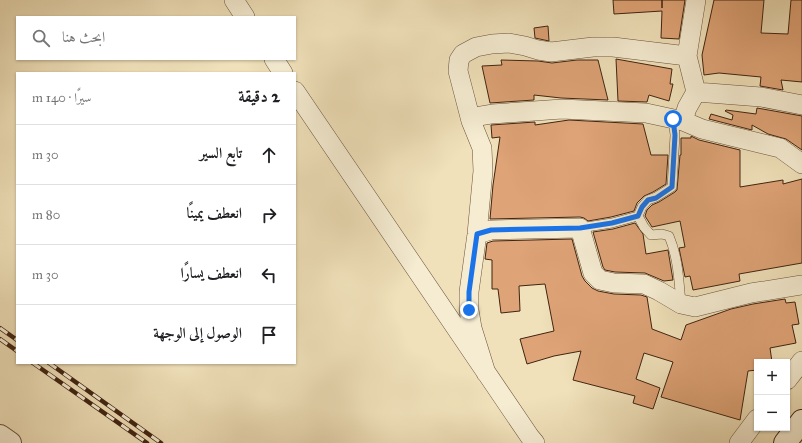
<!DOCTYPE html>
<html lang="ar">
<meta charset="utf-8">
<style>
body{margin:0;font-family:"IM FELL Great Primer",Amiri,serif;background:#f2f2f2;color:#202124;direction:rtl}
.controls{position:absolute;right:12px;bottom:12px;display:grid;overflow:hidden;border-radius:0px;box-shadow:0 1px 3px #0004}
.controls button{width:36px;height:36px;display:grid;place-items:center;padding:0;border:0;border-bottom:1px solid #e0e0e0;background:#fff;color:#202124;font:20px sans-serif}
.stop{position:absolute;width:12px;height:12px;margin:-9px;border:3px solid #1a73e8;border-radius:50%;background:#fff}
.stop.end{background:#1a73e8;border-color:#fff;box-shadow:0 1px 4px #0008}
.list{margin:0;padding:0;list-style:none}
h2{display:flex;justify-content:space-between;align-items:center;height:52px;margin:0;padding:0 16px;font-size:17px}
h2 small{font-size:13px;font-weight:400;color:#757577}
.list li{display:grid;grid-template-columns:26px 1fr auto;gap:12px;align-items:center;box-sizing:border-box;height:60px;padding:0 16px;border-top:1px solid #e0e0e0}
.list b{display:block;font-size:15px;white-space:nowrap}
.list em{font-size:13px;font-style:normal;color:#757577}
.icon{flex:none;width:22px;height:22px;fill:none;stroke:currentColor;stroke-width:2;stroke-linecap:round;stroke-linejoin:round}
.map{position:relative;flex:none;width:802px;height:443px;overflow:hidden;direction:ltr}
.search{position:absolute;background:#fff;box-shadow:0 1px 3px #0004;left:16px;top:16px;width:280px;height:44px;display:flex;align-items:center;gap:10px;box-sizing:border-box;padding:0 14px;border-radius:0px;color:#757577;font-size:15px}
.panel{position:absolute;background:#fff;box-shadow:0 1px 3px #0004;left:16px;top:72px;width:280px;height:292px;border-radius:0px;direction:rtl}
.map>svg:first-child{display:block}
.building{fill:#dea376;stroke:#402311}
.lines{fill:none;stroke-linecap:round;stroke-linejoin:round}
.service-casing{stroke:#6c523b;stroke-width:10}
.minor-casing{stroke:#6c523b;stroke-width:20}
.tertiary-casing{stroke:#6c523b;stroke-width:24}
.secondary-casing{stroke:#402311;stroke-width:24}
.service{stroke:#f5ecd2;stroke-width:9}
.minor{stroke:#f5ecd2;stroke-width:19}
.tertiary{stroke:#f5ecd2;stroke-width:22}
.secondary{stroke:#f5ecd2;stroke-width:22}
.rail-casing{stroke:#402311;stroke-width:4.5}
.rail{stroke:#f5ecd2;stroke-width:3;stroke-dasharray:9;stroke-linecap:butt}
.route{stroke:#1a73e8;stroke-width:5}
</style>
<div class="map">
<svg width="802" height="443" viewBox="0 0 802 443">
<rect width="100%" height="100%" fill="#f0e1ba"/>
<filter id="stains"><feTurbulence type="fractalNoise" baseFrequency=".005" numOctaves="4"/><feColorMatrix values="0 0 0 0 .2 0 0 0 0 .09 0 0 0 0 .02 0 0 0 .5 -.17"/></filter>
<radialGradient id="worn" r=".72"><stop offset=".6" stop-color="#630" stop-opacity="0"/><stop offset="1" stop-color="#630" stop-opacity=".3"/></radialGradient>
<!-- building -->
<path class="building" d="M613,0H662V8V0H685L679,39L661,38L662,11L614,14Z
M714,0H764L761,33L788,34L791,0H802V82L781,80L783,90L760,86L761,77L719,73L704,75L702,55Z
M548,26L549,41L535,38L534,28Z
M616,59L672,69L670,84H673L669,101L649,95L647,102L618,101Z
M501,60L538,61L552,63L577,60H598L608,100L561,98L534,95V100L490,103L482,66L502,65Z
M757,108L802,116V150L786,139L768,134L752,125V130L709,119L711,114L732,120L733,115L725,111L726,110L756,114Z
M569,120L643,124L651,155H668L666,184L653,192L644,196L637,203L634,211L611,217L588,221L584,218L580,217L490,219L493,185L500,137L492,138L491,125L535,122V125Z
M691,136L699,140L740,150V187L783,180V184L802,179V263L739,274L740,281L693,290L690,276L685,277L679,248L685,247L680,221L652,227L645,216L647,210L652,205L659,202L675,192L677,190L680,155H681V138H691Z
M635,223L643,234L646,254L668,250L673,280L664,281L645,273L615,272L605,270L603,267L593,232L613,229Z
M572,239L582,276L585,281L592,288L598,291L614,294L641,295L647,297L652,329L681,340L686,325L731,309L753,304L785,299L786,303L795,302L799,324L792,325L796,343L770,348L772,362H757V370L748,371L740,420L661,397L673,362L644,353L636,379L660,388L653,409L633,403L635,396L573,380L581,351L554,356L527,364L520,339L554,331L545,284L519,286L520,311L501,313L498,289H492V260L485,259L487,243L493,241Z"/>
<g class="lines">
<!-- service casing -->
<g class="service-casing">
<path id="service" d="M638,216L642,207L648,200L656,197L672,187L675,135L673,119
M580,228L612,223L638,216L644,227L651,235L662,234L669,236C678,257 679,281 681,304"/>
</g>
<!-- minor casing -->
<g class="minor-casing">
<path id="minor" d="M234,0L245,17
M696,0L687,56L696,92
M274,59L283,73
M295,91L530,437L535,443
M802,105L761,97L696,92L687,108L683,121L702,129L780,148L802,164
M471,121L480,116L492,114L562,109L646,113L683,121
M477,234L491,230L580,228L593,273L600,280L614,283L644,284L659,291L681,304L695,307L751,293L802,285
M486,373L472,328L469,310V292L477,234L483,171L482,148L471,121L458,71L459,60L463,54L476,47L492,44L509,43L525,46L538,50L551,52L593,47H613L687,56
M787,380L802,361
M739,443L757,419"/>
</g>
<!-- tertiary casing -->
<g class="tertiary-casing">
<path id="tertiary" d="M0,436L10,443"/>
</g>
<!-- secondary casing -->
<g class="secondary-casing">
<path id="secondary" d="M785,443L802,421"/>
</g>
<!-- service -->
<use href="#service" class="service"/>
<!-- minor -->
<use href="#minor" class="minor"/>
<!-- tertiary -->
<use href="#tertiary" class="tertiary"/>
<!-- secondary -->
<use href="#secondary" class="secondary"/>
<!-- rail casing -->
<g class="rail-casing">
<path id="rail" d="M0,328L17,340
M0,339L17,351
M33,363L147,443
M49,363L161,443"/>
</g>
<!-- rail -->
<use href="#rail" class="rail"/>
</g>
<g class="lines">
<!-- route -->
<path class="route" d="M469,310V292L477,234L491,230L580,228L612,223L638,216L642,207L648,200L656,198L672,187L675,135L673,119"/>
</g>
<rect width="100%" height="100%" filter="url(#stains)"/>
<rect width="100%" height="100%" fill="url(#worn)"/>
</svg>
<div class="controls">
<button>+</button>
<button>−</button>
</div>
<div class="stop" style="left:673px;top:119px"></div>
<div class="stop end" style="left:469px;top:310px"></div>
<div class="search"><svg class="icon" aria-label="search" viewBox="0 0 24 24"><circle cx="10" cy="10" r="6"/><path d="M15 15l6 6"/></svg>ابحث هنا</div>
<section class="panel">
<h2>2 دقيقة<small>سيرًا · 140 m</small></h2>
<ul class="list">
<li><svg class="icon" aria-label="ahead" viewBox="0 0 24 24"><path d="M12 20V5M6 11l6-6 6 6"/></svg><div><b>تابع السير</b></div><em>30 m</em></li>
<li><svg class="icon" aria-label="right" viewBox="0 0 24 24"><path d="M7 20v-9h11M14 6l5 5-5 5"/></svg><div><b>انعطف يمينًا</b></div><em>80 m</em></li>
<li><svg class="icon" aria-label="left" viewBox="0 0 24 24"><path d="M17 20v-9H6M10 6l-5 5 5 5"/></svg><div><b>انعطف يسارًا</b></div><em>30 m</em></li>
<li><svg class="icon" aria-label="arrive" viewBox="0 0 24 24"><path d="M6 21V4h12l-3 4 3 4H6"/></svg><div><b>الوصول إلى الوجهة</b></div></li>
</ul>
</section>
</div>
